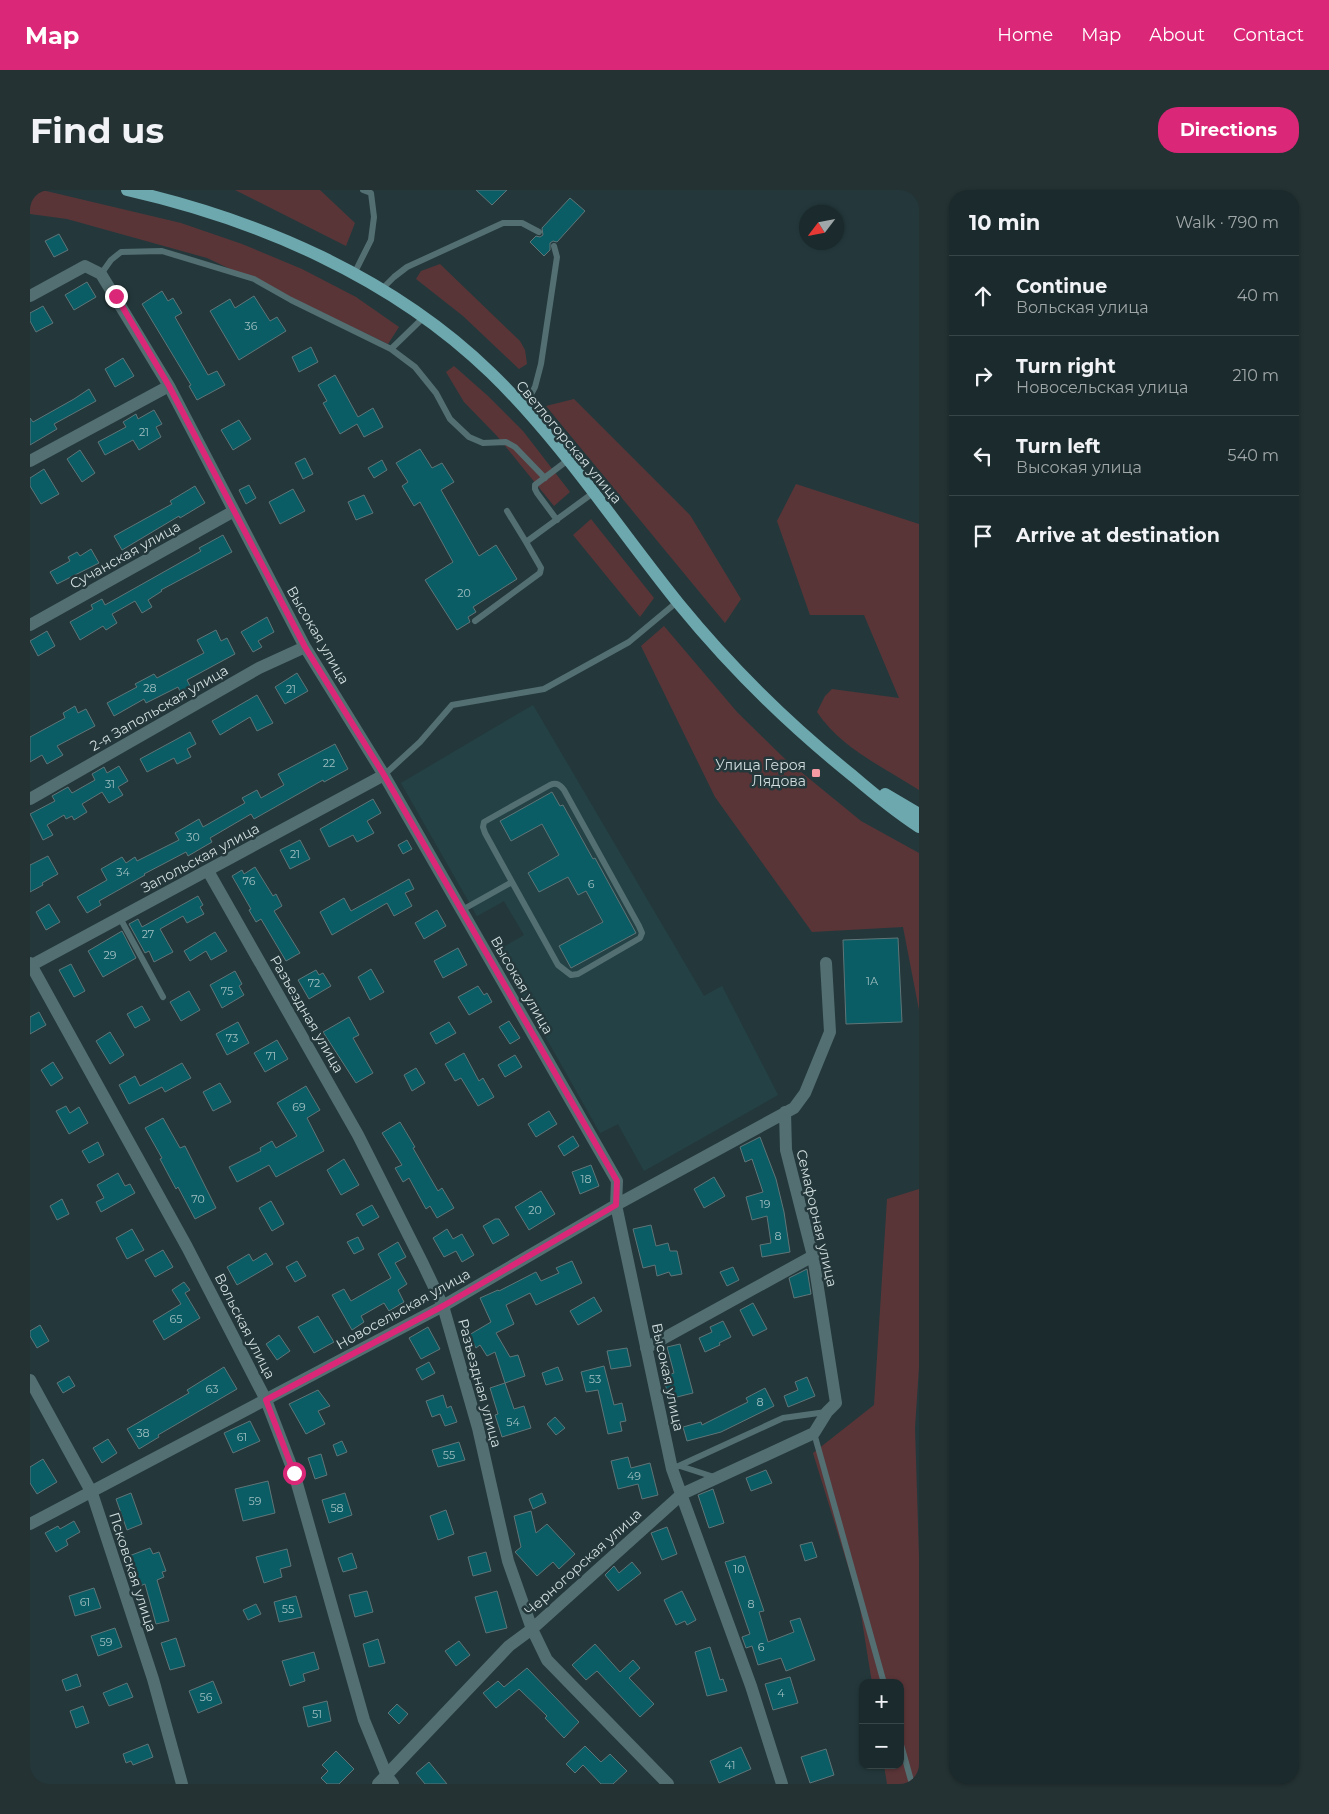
<!DOCTYPE html>
<meta charset="utf-8">
<style>
body{margin:0;font-family:Montserrat,sans-serif;background:#243234;color:#f1f3f6}
.controls{position:absolute;right:15px;bottom:15px;display:grid;overflow:hidden;border-radius:10px;box-shadow:0 1px 4px #0004}
.controls button{width:45px;height:45px;display:grid;place-items:center;padding:0;border:0;border-bottom:1px solid #394648;background:#1b2a2c;color:#f1f3f6;font:25px sans-serif}
.compass{position:absolute;left:769px;top:15px;width:45px;height:45px;border-radius:50%;background:#1b2a2c;box-shadow:0 1px 4px #0004;rotate:238deg}
.stop{position:absolute;width:15px;height:15px;margin:-11px;border:4px solid #db2777;border-radius:50%;background:#fff}
.stop.end{background:#db2777;border-color:#fff;box-shadow:0 1px 5px #0008}
.list{margin:0;padding:0;list-style:none}
h2{display:flex;justify-content:space-between;align-items:center;height:65px;margin:0;padding:0 20px;font-size:21px}
h2 small{font-size:16px;font-weight:400;color:#a0a7a9}
.list li{display:grid;grid-template-columns:32px 1fr auto;gap:15px;align-items:center;box-sizing:border-box;height:80px;padding:0 20px;border-top:1px solid #394648}
.list b{display:block;font-size:19px;white-space:nowrap}
.list p{margin:0;font-size:16px;white-space:nowrap;color:#a0a7a9}
.list em{font-size:16px;font-style:normal;color:#a0a7a9}
.icon{flex:none;width:28px;height:28px;fill:none;stroke:currentColor;stroke-width:2;stroke-linecap:round;stroke-linejoin:round}
.map{position:relative;flex:none;width:889px;height:1594px;overflow:hidden;border-radius:20px}
header{display:flex;align-items:center;gap:30px;box-sizing:border-box;height:70px;padding:0 25px;background:#db2777;color:#fff}
header strong{font-size:24px}
nav{display:flex;gap:28px;margin-inline-start:auto;font-size:18px}
.intro{display:flex;align-items:center;justify-content:space-between;box-sizing:border-box;height:120px;padding:0 30px}
h1{margin:0;font-size:35px}
.button{padding:12px 22px;border-radius:20px;background:#db2777;color:#fff;font-size:18px;font-weight:700}
main{display:flex;gap:30px;padding:0 30px}
aside{flex:1;background:#1b2a2c;border-radius:20px;box-shadow:0 1px 4px #0004}
.map>svg:first-child{display:block}
.built{fill:#244245}
.green{fill:#5a3538}
.building{fill:#0a5d65;stroke:#5f7578}
.lines{fill:none;stroke-linecap:round;stroke-linejoin:round}
.service{stroke:#536f72;stroke-width:6}
.minor{stroke:#536f72;stroke-width:12}
.tertiary{stroke:#536f72;stroke-width:12}
.primary{stroke:#6ea8af;stroke-width:12}
.route{stroke:#db2777;stroke-width:6}
.poi-dot{fill:#f49aa2;stroke:#24383b;stroke-width:2}
.labels{text-anchor:middle;stroke-width:5;stroke-linejoin:round;paint-order:stroke}
.number-label{font-size:11px;fill:#a0bec0}
.street-label{font-size:14px;fill:#d2dedf;stroke:#24383b}
.poi-label{font-size:14px;fill:#d2dedf;stroke:#24383b;text-anchor:end}
</style>
<header>
<strong>Map</strong>
<nav><a>Home</a><a>Map</a><a>About</a><a>Contact</a></nav>
</header>
<div class="intro"><h1>Find us</h1><a class="button">Directions</a></div>
<main>
<div class="map">
<svg width="889" height="1594" viewBox="0 0 889 1594">
<rect width="100%" height="100%" fill="#24383b"/>
<!-- built -->
<path class="built" d="M503,515L674,806L692,796L748,905L614,981L588,934L570,943L467,761L494,745L474,711L447,726L371,593Z"/>
<!-- green -->
<path class="green" d="M0,0H12L151,33L212,54L272,79L326,107L369,137L358,154L177,68L37,29L0,24Z
M205,0H290L325,33L316,56Z
M410,74L490,151L495,160L497,174L489,179L433,126L386,89L391,81Z
M424,176L458,206L493,241L540,302L524,316L467,246L434,212L416,182Z
M544,209L660,325L711,409L695,433L516,216Z
M766,294L889,334V600C853,577 811,558 787,522L795,506L802,499L869,508L834,425H780L747,331Z
M561,329L624,408L610,427L543,345Z
M634,436L707,522L754,568L831,631L889,663V820L873,737L782,742L685,607L611,456Z
M889,999V1177L885,1238L889,1367V1594H857L854,1575H870V1493H842L829,1412L783,1263L844,1215L857,1009Z"/>
<!-- building -->
<path class="building" d="M446,0H477L462,15Z
M540,8L555,21L527,52L523,51L520,53V60L514,66L500,52L506,46L510,47L513,45L512,38Z
M29,44L38,60L24,67L15,51Z
M57,92L66,107L44,120L35,105Z
M132,101L138,111L143,108L152,123L145,127L178,185L187,181L195,195L167,210L159,196L161,195L112,114Z
M224,106L240,131L247,127L256,141L209,170L180,121L200,109L205,118Z
M13,116L23,133L6,142L0,131V123Z
M281,157L288,172L269,182L262,167Z
M93,168L104,186L85,197L75,179Z
M305,185L328,227L343,218L353,237L334,247L327,234L310,244L293,213L297,211L288,195Z
M59,199L66,211L24,234L27,239L0,255V228L3,232L44,209Z
M124,220L132,234L126,237L131,247L109,260L103,250L75,265L68,252L96,237L93,232L106,224L108,229Z
M209,230L221,249L203,260L191,240Z
M390,259L402,278L412,273L424,292L411,300L449,366L466,355L487,389L443,417L446,422L438,427L440,432L427,440L395,390L423,372L390,312L384,316L372,296L378,292L366,273Z
M50,260L65,283L52,292L37,269Z
M275,268L283,284L273,289L265,273Z
M352,270L357,280L344,288L338,278Z
M14,279L29,304L11,314L0,296V288Z
M219,295L226,308L216,314L209,300Z
M165,296L175,313L150,328L149,326L92,360L84,346L142,314L140,311Z
M263,299L275,321L250,334L239,312Z
M334,305L343,323L326,330L318,312Z
M193,345L202,362L131,400L132,401L118,410L122,417L112,423L105,411L82,424L87,433L76,440L73,436L50,450L40,432L63,419L61,415L72,409L75,415L171,361L169,358Z
M61,359L69,373L27,394L20,382L40,371L38,367L47,362L50,366Z
M237,427L244,442L228,451L232,457L223,462L211,442Z
M186,440L191,451L197,448L205,464L157,490L161,498L151,503L148,497L116,513L114,509L84,526L77,513L107,497L105,494L124,484L127,488L174,463L167,450Z
M17,441L25,456L8,466L0,451Z
M267,483L278,501L255,514L245,497Z
M227,505L243,533L227,541L220,527L190,545L182,531Z
M45,516L48,523L56,519L65,536L27,556L33,565L17,574L12,565L0,572V547L35,528L33,523Z
M160,542L166,554L157,559L161,567L147,574L144,568L117,582L110,569Z
M305,554L318,579L294,592L293,590L224,629L221,624L180,648L182,652L158,666L156,662L114,684L115,685L69,711L71,715L57,723L47,707L77,690L71,679L92,667L96,673L105,667L107,671L149,650L145,643L169,629L173,637L215,613L212,608L227,600L231,608L254,595L248,584Z
M89,576L98,591L88,597L93,605L79,613L72,602L52,614L57,622L44,630L42,626L36,629L34,625L17,635L23,645L13,650L0,624L25,611L22,606L38,597L42,603L65,590L62,584L74,577L77,583Z
M522,602L530,616L533,615L563,669L565,668L606,743L541,778L529,756L573,732L556,701L548,705L538,687L509,702L498,683L529,665L512,634L481,651L470,631Z
M343,609L351,623L337,631L344,643L327,652L323,645L299,657L290,639Z
M270,650L280,669L260,679L250,660Z
M377,650L382,659L373,664L368,655Z
M18,666L28,684L12,693L13,695L0,702V675Z
M225,677L243,706L246,704L252,716L244,721L270,763L256,771L231,729L226,732L219,720L221,719L202,686L212,680L214,684Z
M379,689L384,699L375,703L382,716L364,726L357,713L302,745L290,722L314,708L321,721Z
M168,706L173,715L170,717L174,724L157,733L153,726L130,739L143,762L124,772L119,761L115,763L99,734L108,729L112,737Z
M19,714L30,732L16,740L6,722Z
M407,720L416,736L394,749L385,733Z
M92,741L106,768L73,787L58,761Z
M185,742L197,761L181,770L176,761L160,771L154,761Z
M868,748L872,832L816,834L813,750Z
M428,758L437,775L413,788L404,771Z
M41,774L55,801L44,807L29,780Z
M341,779L354,802L340,810L328,787Z
M286,780L289,785L293,783L301,796L279,809L268,790Z
M205,781L212,794L209,796L214,805L192,818L180,795Z
M448,796L454,805L457,803L462,812L439,825L428,807Z
M159,801L170,820L151,831L140,812Z
M112,816L120,830L105,838L97,824Z
M9,822L16,835L0,844V827Z
M319,827L329,845L323,848L343,883L326,893L293,842Z
M479,831L490,848L480,854L469,837Z
M208,832L219,853L197,865L186,844Z
M419,832L426,843L406,854L400,843Z
M80,842L94,865L80,874L66,851Z
M247,850L258,869L235,882L224,863Z
M434,863L449,891L453,888L464,907L448,916L431,888L425,891L415,874Z
M485,865L492,877L475,887L468,875Z
M23,872L33,888L21,896L11,880Z
M152,873L161,888L135,902L132,897L99,914L89,895L105,886L110,896Z
M386,878L395,893L382,901L374,885Z
M190,893L201,912L183,921L173,902Z
M276,896L290,920L277,928L294,961L246,987L239,975L207,992L199,977L231,961L230,958L242,951L246,958L267,946L247,913Z
M36,916L40,923L49,917L58,933L39,944L26,921Z
M519,921L527,934L506,947L498,934Z
M133,928L150,958L155,956L186,1018L165,1029L148,997L146,999L130,969L132,968L115,938Z
M370,932L385,957L383,958L408,1001L412,998L424,1018L407,1028L400,1016L396,1019L379,988L373,992L365,978L372,975L352,943Z
M543,946L549,956L534,966L528,956Z
M730,947L746,989L754,1022L760,1062L732,1067L730,1055L741,1053L737,1026L722,1030L716,1007L733,1002L722,969L715,972L710,957Z
M68,952L74,965L59,973L52,961Z
M314,969L329,995L311,1005L297,980Z
M561,975L569,996L550,1004L542,982Z
M88,983L95,996L100,994L105,1003L71,1022L66,1012L74,1008L67,995Z
M684,987L695,1006L674,1018L664,999Z
M511,1001L525,1024L499,1040L485,1017Z
M32,1009L39,1024L27,1030L20,1016Z
M241,1011L254,1034L242,1041L229,1018Z
M342,1015L349,1027L333,1036L326,1024Z
M465,1029H469L479,1045L463,1054L453,1036Z
M621,1035L626,1056L638,1053L640,1061H647L652,1084L641,1086L639,1082L627,1086L625,1075L613,1078L603,1039Z
M102,1039L114,1060L97,1069L86,1048Z
M417,1039L423,1049L432,1044L444,1065L432,1072L426,1061L414,1067L403,1048Z
M328,1047L334,1059L324,1064L317,1052Z
M368,1052L376,1067L365,1073L377,1094L368,1100L374,1112L359,1121L354,1113L331,1126L334,1132L322,1140L302,1105L314,1099L321,1111L361,1088L348,1064Z
M133,1060L143,1077L125,1087L115,1070Z
M236,1063L243,1074L207,1095L197,1077L219,1064L223,1071Z
M267,1071L276,1086L265,1092L256,1077Z
M542,1071L552,1093L506,1115L500,1103L476,1115L484,1134L466,1143L480,1167L488,1165L495,1186L475,1193L465,1162L457,1166L450,1155L446,1158L439,1145L461,1132L450,1108L468,1100L469,1101L506,1082L511,1091L529,1083L526,1078Z
M703,1077L709,1090L697,1096L690,1082Z
M777,1079L781,1104L764,1108L759,1088Z
M154,1092L160,1100L155,1103L170,1128L134,1150L123,1131L151,1114L142,1100Z
M564,1107L572,1121L548,1135L540,1121Z
M723,1113L737,1139L723,1146L710,1120Z
M288,1126L304,1152L284,1163L268,1137Z
M693,1131L701,1147L689,1153L690,1155L675,1162L669,1148L682,1142L680,1137Z
M10,1135L19,1151L7,1158L0,1146V1141Z
M398,1137L410,1159L391,1169L379,1148Z
M249,1145L260,1161L247,1170L236,1154Z
M650,1154L663,1203L639,1209L633,1186L644,1183L637,1157Z
M597,1158L601,1176L581,1179L577,1161Z
M399,1172L405,1183L392,1190L386,1179Z
M574,1176L584,1215L592,1213L596,1231L590,1232L592,1241L578,1244L568,1200L556,1202L551,1182Z
M194,1177L207,1199L128,1245L129,1247L109,1259L97,1239L159,1203L157,1200Z
M528,1177L533,1190L516,1195L512,1183Z
M39,1186L45,1196L33,1203L27,1193Z
M777,1187L785,1206L758,1217L754,1206L768,1200L765,1192Z
M475,1193L484,1219L494,1216L501,1238L472,1247L465,1225L468,1224L460,1198Z
M735,1198L744,1216L691,1242L657,1251L653,1237L671,1232L672,1235L718,1212L716,1208Z
M288,1200L300,1216L288,1221L295,1234L276,1244L259,1214Z
M413,1205L417,1218L421,1216L427,1232L415,1236L410,1224L402,1227L396,1211Z
M525,1227L535,1238L526,1245L517,1234Z
M220,1231L230,1251L203,1263L194,1243Z
M78,1249L87,1263L72,1273L63,1258Z
M312,1251L317,1262L307,1266L303,1255Z
M429,1252L435,1270L408,1277L402,1260Z
M291,1264L297,1285L285,1289L278,1268Z
M598,1267L601,1278L620,1273L628,1305L612,1309L608,1294L588,1299L581,1271Z
M13,1269L27,1292L7,1304L0,1293V1277Z
M736,1280L742,1293L721,1301L716,1288Z
M238,1291L245,1323L213,1331L205,1299Z
M683,1299L694,1333L679,1338L668,1305Z
M101,1303L112,1334L97,1340L86,1309Z
M315,1303L322,1325L299,1333L292,1310Z
M512,1303L516,1313L503,1319L499,1309Z
M416,1320L424,1344L408,1350L400,1326Z
M501,1321L506,1343L517,1334L545,1364L529,1379L523,1372L507,1386L485,1362L491,1357L484,1326Z
M44,1331L50,1342L36,1350L38,1355L26,1362L15,1343L28,1336L30,1339Z
M637,1337L647,1364L632,1370L621,1343Z
M782,1352L787,1367L775,1371L770,1355Z
M120,1358L123,1364L129,1362L136,1381L132,1382L134,1387L127,1390L139,1431L126,1434L115,1394L110,1396L99,1366Z
M257,1359L261,1376L250,1379L252,1387L234,1393L226,1367Z
M456,1362L461,1381L443,1386L438,1367Z
M322,1363L327,1378L313,1382L308,1368Z
M715,1366L734,1421L729,1422L738,1452L764,1442L760,1431L770,1428L785,1470L756,1481L751,1468L728,1475L722,1456L716,1458L712,1447L720,1444L695,1372Z
M602,1372L611,1383L588,1401L575,1385L584,1376L589,1383Z
M64,1398L71,1418L45,1426L39,1406Z
M337,1401L343,1422L325,1427L319,1405Z
M467,1401L477,1438L456,1443L445,1407Z
M652,1401L666,1430L657,1435L655,1431L646,1435L634,1410Z
M266,1406L272,1427L249,1432L244,1412Z
M226,1414L231,1424L218,1430L213,1420Z
M85,1438L92,1457L68,1466L61,1446Z
M146,1448L155,1476L140,1480L131,1453Z
M348,1449L355,1473L339,1477L333,1454Z
M429,1451L440,1465L426,1476L415,1461Z
M565,1454L590,1482L603,1470L610,1478L599,1488L624,1514L610,1527L567,1481L556,1490L542,1475Z
M680,1457L690,1490L693,1489L697,1501L677,1506L665,1462Z
M284,1462L289,1479L273,1484L275,1491L260,1496L252,1471Z
M497,1478L549,1532L534,1548L515,1528L517,1526L489,1499L466,1518L453,1503L468,1491L474,1497Z
M47,1484L51,1496L36,1501L32,1490Z
M760,1487L768,1513L743,1520L735,1494Z
M183,1491L192,1513L168,1523L159,1501Z
M97,1493L103,1507L79,1516L73,1503Z
M297,1511L301,1531L278,1537L273,1517Z
M367,1514L378,1524L369,1534L358,1523Z
M53,1516L59,1533L46,1538L40,1521Z
M118,1554L123,1567L103,1575L101,1571L96,1573L93,1564Z
M555,1556L571,1572L580,1564L597,1581L583,1594H571L553,1575L545,1583L536,1574Z
M711,1557L721,1579L689,1593L680,1571Z
M796,1559L804,1585L780,1593L771,1567Z
M306,1561L324,1579L309,1594H297L291,1588L298,1581L292,1575Z
M399,1572L417,1594H395L386,1583Z"/>
<g class="lines">
<!-- service -->
<path class="service" d="M71,84L81,70L91,62L132,61L224,89L261,110L361,159L393,128
M324,84L341,50L344,27L341,3L333,0
M352,99L364,87L377,77L473,33H492L509,42
M361,159L385,177L406,203L420,229L439,247L453,253L476,252L485,257L515,288
M494,217L505,197L511,174L527,67L524,56
M477,321L496,352
M527,330L507,303L505,299V295L538,270
M445,431L510,383L511,378L496,352L563,303
M354,585L390,552L422,515L514,499L599,452L647,412
M432,720L482,692L528,775L541,785L548,784L610,748L612,743L609,736L534,600C530,595 527,592 520,595L454,632L453,637L455,643L482,692
M90,728L133,807
M784,1243L854,1493
M650,1276L684,1287
M642,1279L753,1228L796,1222
M870,1551L882,1594"/>
<!-- minor -->
<path class="minor" d="M0,106L55,76L71,84L139,196L275,457L354,585L587,991L586,1015L642,1279L721,1496L752,1594
M0,271L139,196
M0,435L204,321
M0,609L229,478L275,457
M178,681L328,945L393,1074L413,1116L448,1238L478,1371L502,1439L517,1470L638,1594
M0,776L354,585
M616,1158L783,1066
M0,1190L62,1303L123,1489L152,1594
M0,1334L413,1116L586,1015L764,918L775,903L800,842L796,773
M348,1594L479,1456L502,1439L652,1304L784,1243L797,1222L806,1213L783,1066L756,960L755,922"/>
<!-- tertiary -->
<path class="tertiary" d="M0,773L157,1057L236,1210L264,1283L334,1530L357,1586L363,1594"/>
<!-- primary -->
<path class="primary" d="M97,0C229,30 362,87 461,183C532,252 587,337 649,414C702,479 757,533 823,586C844,604 866,622 889,637
M855,604L889,624"/>
</g>
<g class="lines">
<!-- route -->
<path class="route" d="M86,106L139,196L275,457L354,585L587,991L586,1015L413,1116L236,1210L264,1283"/>
</g>
<!-- markers -->
<rect class="poi-dot" x="781" y="578" width="10" height="10" rx="2.5"/>
<g class="labels">
<!-- number labels -->
<g class="number-label">
<text x="221" y="140">36</text>
<text x="114" y="246">21</text>
<text x="434" y="407">20</text>
<text x="120" y="502">28</text>
<text x="261" y="503">21</text>
<text x="299" y="577">22</text>
<text x="80" y="598">31</text>
<text x="163" y="651">30</text>
<text x="265" y="668">21</text>
<text x="93" y="686">34</text>
<text x="219" y="695">76</text>
<text x="561" y="698">6</text>
<text x="118" y="748">27</text>
<text x="80" y="769">29</text>
<text x="842" y="795">1А</text>
<text x="284" y="797">72</text>
<text x="197" y="805">75</text>
<text x="202" y="852">73</text>
<text x="241" y="870">71</text>
<text x="269" y="921">69</text>
<text x="556" y="993">18</text>
<text x="168" y="1013">70</text>
<text x="735" y="1018">19</text>
<text x="505" y="1024">20</text>
<text x="748" y="1050">8</text>
<text x="146" y="1133">65</text>
<text x="565" y="1193">53</text>
<text x="182" y="1203">63</text>
<text x="730" y="1216">8</text>
<text x="483" y="1236">54</text>
<text x="113" y="1247">38</text>
<text x="212" y="1251">61</text>
<text x="419" y="1269">55</text>
<text x="604" y="1290">49</text>
<text x="225" y="1315">59</text>
<text x="307" y="1322">58</text>
<text x="709" y="1383">10</text>
<text x="55" y="1416">61</text>
<text x="721" y="1418">8</text>
<text x="258" y="1423">55</text>
<text x="76" y="1456">59</text>
<text x="731" y="1461">6</text>
<text x="751" y="1507">4</text>
<text x="176" y="1511">56</text>
<text x="287" y="1528">51</text>
<text x="700" y="1579">41</text>
</g>
<!-- street labels -->
<g class="street-label">
<text transform="translate(539 252) rotate(50)" y="5">Светлогорская улица</text>
<text transform="translate(95 365) rotate(-29)" y="5">Сучанская улица</text>
<text transform="translate(288 445) rotate(60)" y="5">Высокая улица</text>
<text transform="translate(129 518) rotate(-30)" y="5">2-я Запольская улица</text>
<text transform="translate(170 668) rotate(-28)" y="5">Запольская улица</text>
<text transform="translate(492 795) rotate(60)" y="5">Высокая улица</text>
<text transform="translate(277 824) rotate(60)" y="5">Разъездная улица</text>
<text transform="translate(787 1028) rotate(77)" y="5">Семафорная улица</text>
<text transform="translate(373 1119) rotate(-29)" y="5">Новосельская улица</text>
<text transform="translate(215 1136) rotate(63)" y="5">Вольская улица</text>
<text transform="translate(638 1187) rotate(78)" y="5">Высокая улица</text>
<text transform="translate(450 1193) rotate(75)" y="5">Разъездная улица</text>
<text transform="translate(553 1372) rotate(-42)" y="5">Черногорская улица</text>
<text transform="translate(103 1382) rotate(72)" y="5">Псковская улица</text>
</g>
<!-- poi labels -->
<g class="poi-label">
<text x="776" y="580">Улица Героя<tspan x="776" dy="16">Лядова</tspan></text>
</g>
</g>
</svg>
<div class="controls">
<button>+</button>
<button>−</button>
</div>
<svg class="compass" viewBox="-18 -18 36 36"><path d="M0-13l5 13h-10z" fill="#e53935"/><path d="M0 13l5-13h-10z" fill="#a0a7a9"/></svg>
<div class="stop" style="left:264px;top:1283px"></div>
<div class="stop end" style="left:86px;top:106px"></div>
</div>
<aside>
<h2>10 min<small>Walk · 790 m</small></h2>
<ul class="list">
<li><svg class="icon" aria-label="ahead" viewBox="0 0 24 24"><path d="M12 20V5M6 11l6-6 6 6"/></svg><div><b>Continue</b><p>Вольская улица</p></div><em>40 m</em></li>
<li><svg class="icon" aria-label="right" viewBox="0 0 24 24"><path d="M7 20v-9h11M14 6l5 5-5 5"/></svg><div><b>Turn right</b><p>Новосельская улица</p></div><em>210 m</em></li>
<li><svg class="icon" aria-label="left" viewBox="0 0 24 24"><path d="M17 20v-9H6M10 6l-5 5 5 5"/></svg><div><b>Turn left</b><p>Высокая улица</p></div><em>540 m</em></li>
<li><svg class="icon" aria-label="arrive" viewBox="0 0 24 24"><path d="M6 21V4h12l-3 4 3 4H6"/></svg><div><b>Arrive at destination</b></div></li>
</ul>
</aside>
</main>
